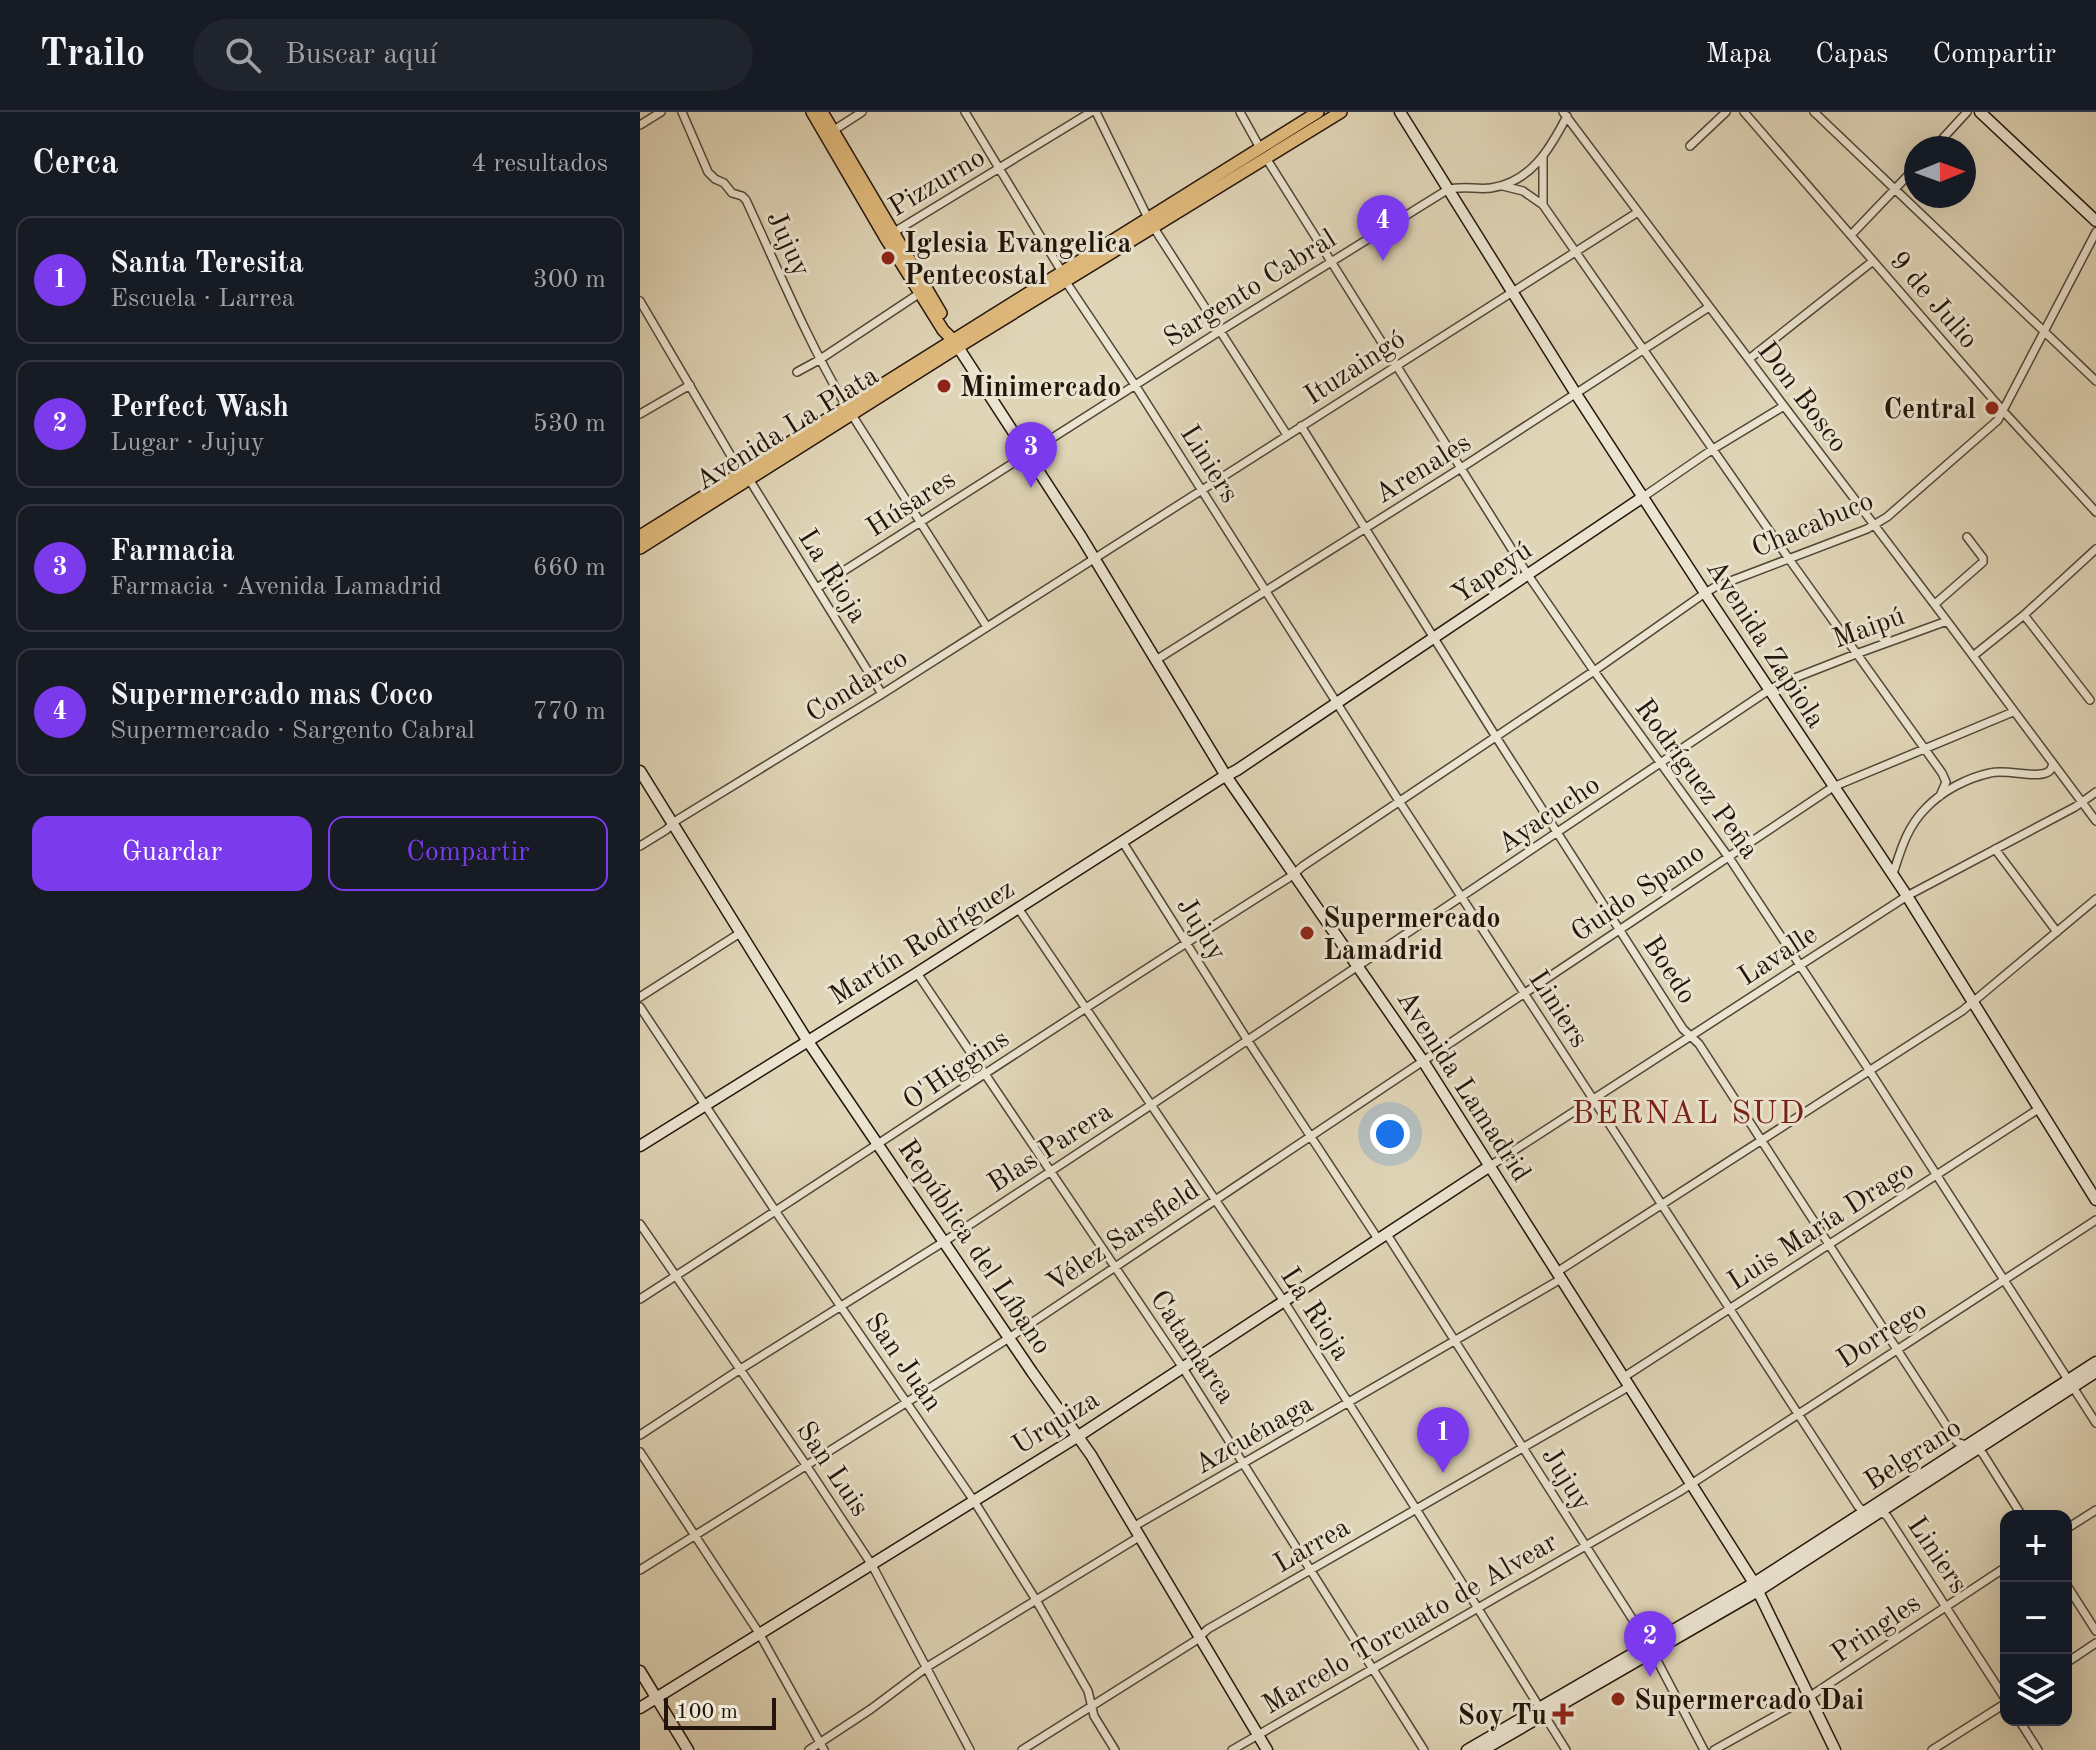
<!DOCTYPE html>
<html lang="es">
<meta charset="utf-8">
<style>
body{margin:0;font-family:"Old Standard TT",serif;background:#20242c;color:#f1f3f6}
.controls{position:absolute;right:24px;bottom:24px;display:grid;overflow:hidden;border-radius:16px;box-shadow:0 8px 32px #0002}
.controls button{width:72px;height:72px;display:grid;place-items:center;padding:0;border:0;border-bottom:2px solid #363941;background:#171b24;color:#f1f3f6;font:40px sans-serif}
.compass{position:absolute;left:1264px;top:24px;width:72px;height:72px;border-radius:50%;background:#171b24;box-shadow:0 8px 32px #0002;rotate:89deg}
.scale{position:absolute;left:24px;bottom:20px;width:112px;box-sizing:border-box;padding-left:8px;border:4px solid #23150b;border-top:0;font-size:22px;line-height:28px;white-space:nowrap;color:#23150b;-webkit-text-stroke:6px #ebe4d0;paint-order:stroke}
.you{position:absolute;left:750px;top:1022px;width:28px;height:28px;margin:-20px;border:6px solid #fff;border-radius:50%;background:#1a73e8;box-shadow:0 0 0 12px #1a73e833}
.badge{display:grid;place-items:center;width:52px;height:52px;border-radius:50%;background:#7c3aed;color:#fff;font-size:26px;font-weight:700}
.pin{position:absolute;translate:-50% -66px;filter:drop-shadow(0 2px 4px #0008)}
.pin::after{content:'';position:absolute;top:42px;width:28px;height:24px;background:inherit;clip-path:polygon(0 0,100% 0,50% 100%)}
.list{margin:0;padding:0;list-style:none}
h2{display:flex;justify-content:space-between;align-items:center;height:104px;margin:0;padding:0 32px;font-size:34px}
h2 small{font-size:26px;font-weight:400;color:#9ea1a6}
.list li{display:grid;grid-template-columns:52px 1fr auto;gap:24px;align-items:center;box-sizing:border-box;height:128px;margin:0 16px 16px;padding:0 16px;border:2px solid #363941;border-radius:16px}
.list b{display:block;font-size:30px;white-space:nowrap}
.list p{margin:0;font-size:26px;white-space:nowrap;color:#9ea1a6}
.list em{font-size:26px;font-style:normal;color:#9ea1a6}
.actions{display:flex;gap:16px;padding:24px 32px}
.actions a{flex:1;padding:18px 0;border:2px solid #7c3aed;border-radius:16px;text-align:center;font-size:28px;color:#7c3aed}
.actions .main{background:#7c3aed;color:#fff}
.icon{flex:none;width:44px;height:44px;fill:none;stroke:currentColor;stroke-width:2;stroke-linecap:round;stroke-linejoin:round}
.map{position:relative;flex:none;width:1456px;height:1638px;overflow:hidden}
header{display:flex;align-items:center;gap:48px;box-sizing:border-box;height:112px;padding:0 40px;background:#171b24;border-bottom:2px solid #363941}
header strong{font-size:38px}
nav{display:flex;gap:44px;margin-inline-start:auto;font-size:28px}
.search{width:560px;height:72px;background:#20242c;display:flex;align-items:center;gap:20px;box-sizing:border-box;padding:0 28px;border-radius:44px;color:#9ea1a6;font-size:30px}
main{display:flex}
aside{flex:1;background:#171b24}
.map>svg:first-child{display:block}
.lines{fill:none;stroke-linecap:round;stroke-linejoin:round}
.street-casing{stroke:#524536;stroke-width:10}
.secondary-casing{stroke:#23150b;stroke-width:13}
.primary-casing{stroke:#23150b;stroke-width:14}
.street{stroke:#ebe4d0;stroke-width:7}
.secondary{stroke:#ebe4d0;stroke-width:10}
.primary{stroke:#e0ba7c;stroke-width:11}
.poi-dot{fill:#8f2418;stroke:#ebe4d0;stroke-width:3}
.labels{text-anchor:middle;stroke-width:6;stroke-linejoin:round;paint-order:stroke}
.street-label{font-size:28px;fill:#23150b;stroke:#ebe4d0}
.poi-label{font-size:28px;font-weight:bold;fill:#23150b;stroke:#ebe4d0;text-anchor:start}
.quarter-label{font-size:32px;letter-spacing:2px;fill:#7a1f14;stroke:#ebe4d0}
</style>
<header>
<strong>Trailo</strong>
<div class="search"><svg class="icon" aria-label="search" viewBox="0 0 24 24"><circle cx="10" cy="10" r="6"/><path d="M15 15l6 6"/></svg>Buscar aquí</div>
<nav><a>Mapa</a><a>Capas</a><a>Compartir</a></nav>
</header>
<main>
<aside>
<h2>Cerca<small>4 resultados</small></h2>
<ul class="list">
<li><span class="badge">1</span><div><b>Santa Teresita</b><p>Escuela · Larrea</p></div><em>300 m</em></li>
<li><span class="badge">2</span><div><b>Perfect Wash</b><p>Lugar · Jujuy</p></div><em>530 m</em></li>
<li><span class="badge">3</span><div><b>Farmacia</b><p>Farmacia · Avenida Lamadrid</p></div><em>660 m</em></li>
<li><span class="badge">4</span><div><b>Supermercado mas Coco</b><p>Supermercado · Sargento Cabral</p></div><em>770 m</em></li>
</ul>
<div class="actions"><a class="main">Guardar</a><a>Compartir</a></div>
</aside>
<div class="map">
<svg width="1456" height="1638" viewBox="0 0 1456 1638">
<rect width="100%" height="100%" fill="#e0d5b7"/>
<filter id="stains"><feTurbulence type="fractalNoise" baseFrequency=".0025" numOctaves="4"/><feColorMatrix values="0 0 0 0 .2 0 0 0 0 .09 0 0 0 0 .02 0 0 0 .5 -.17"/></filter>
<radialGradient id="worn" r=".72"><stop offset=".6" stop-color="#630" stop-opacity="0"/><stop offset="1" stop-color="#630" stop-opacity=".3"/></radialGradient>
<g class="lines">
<!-- street casing -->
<g class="street-casing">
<path id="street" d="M42,0L68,60L75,67L84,71L92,81L102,84L106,88C138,157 167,228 206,294
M325,0L422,160
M456,0L508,106
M600,0L620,36
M923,0L1144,294L1307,509L1456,709
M1104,0L1364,300L1456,400
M1174,0L1456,269
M0,13L21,0
M191,20L222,0
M1050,34L1086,0
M1294,36L1327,0
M626,46L888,463L954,559L1092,750L1229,958L1456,1311
M903,46V93
M863,74L883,79L903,93L1149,447L1302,661L1306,670L1300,684
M514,116L647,323
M251,122L451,0
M1211,123L1276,55
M426,170L495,273L759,689L1218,1394L1221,1397L1228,1399
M0,189L101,361
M1109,247L1233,149
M157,260L179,248L280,181
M0,302L50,273
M212,303L347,515
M661,314L856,625L1043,917L1059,932L1317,1330L1338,1337L1343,1342L1382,1404
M109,367L242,582
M1003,385L1073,337L1144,294
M177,476L580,219L807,78C822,73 836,78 851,76C891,70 910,37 927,4
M1295,492L1343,450V446L1327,425
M1384,503L1450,588
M1333,544L1384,503L1456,437
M516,548L821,356L1069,195
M482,729L608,929L738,1127
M0,734L26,718L37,708L242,582L998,100
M1355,737L1417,820
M1253,762C1261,737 1267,715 1286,696C1302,679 1327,666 1350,661C1366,657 1393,666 1406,661C1411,659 1411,657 1413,652
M378,796L643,1188L776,1397L926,1638
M277,861L543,1256L784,1638
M0,885L100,821
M0,895L136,1100L334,1389L396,1488L448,1579L454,1604L475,1638
M850,1054L1267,784L1435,695L1456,680
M0,1112L166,1353L232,1453L330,1638
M746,1121L1009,1533L1064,1638
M917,1160L1322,899L1456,787
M0,1187C217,1047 431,903 650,765L663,754L954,559L1065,481L1075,475L1227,417L1247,405L1358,308L1456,120
M984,1265L1400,996
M0,1323L99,1258L305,1129L511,993L1129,578L1142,571L1216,542L1307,509
M0,1340L119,1521L184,1638
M1240,1400L1247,1404L1366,1588
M493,1415L921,1167
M1426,1417L1456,1398
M0,1458L369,1226L1193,675L1373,600
M1426,1472L1456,1519
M1426,1551L1456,1531
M1379,1608L1398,1638
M169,1638L231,1597L287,1555L499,1425
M382,1638L555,1529L568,1517L990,1274
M592,1638L1039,1380L1456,1108
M1074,1638L1169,1585L1366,1455
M1292,1638L1366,1591"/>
</g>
<!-- secondary casing -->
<g class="secondary-casing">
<path id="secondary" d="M760,0L936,282L1065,481L1267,784L1456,1088
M1340,0L1456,109
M318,235L442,426L586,664L783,949L1114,1471L1195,1638
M0,659L167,928L392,1260L451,1343L627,1638
M0,1034L277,861L580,667L597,658L1003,385
M0,1559L48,1638
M0,1596L437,1325L850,1054
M827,1638L1114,1471L1456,1250
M843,1638L1118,1479L1456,1260"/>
</g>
<!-- primary casing -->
<g class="primary-casing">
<path id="primary" d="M172,0L245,125L303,218L315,230
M182,0L301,201
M0,424L678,0
M0,436L318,235L701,0"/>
</g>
<!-- street -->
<use href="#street" class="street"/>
<!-- secondary -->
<use href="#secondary" class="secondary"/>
<!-- primary -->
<use href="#primary" class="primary"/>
</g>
<!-- markers -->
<g class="poi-dot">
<circle cx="248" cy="146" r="8"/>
<circle cx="304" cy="274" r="8"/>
<circle cx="1352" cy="296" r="8"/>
<circle cx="667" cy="821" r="8"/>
<circle cx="978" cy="1587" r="8"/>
<path d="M919 1590h8v8h8v8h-8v8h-8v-8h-8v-8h8z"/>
</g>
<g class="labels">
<!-- street labels -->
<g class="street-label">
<text transform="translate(296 69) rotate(-31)" y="10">Pizzurno</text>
<text transform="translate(150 131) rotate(65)" y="10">Jujuy</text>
<text transform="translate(609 175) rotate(-32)" y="10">Sargento Cabral</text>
<text transform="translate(1295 187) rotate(49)" y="10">9 de Julio</text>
<text transform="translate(714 254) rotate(-33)" y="10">Ituzaingó</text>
<text transform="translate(1164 284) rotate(53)" y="10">Don Bosco</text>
<text transform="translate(146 315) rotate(-32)" y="10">Avenida La Plata</text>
<text transform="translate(571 351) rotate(58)" y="10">Liniers</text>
<text transform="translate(782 355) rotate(-32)" y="10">Arenales</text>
<text transform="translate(270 390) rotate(-33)" y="10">Húsares</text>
<text transform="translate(1172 411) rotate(-23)" y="10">Chacabuco</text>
<text transform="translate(851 459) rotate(-34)" y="10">Yapeyú</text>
<text transform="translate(194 463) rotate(58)" y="10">La Rioja</text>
<text transform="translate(1228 514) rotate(-20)" y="10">Maipú</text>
<text transform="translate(1127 531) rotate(57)" y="10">Avenida Zapiola</text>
<text transform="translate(216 572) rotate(-32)" y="10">Condarco</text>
<text transform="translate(1058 666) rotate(54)" y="10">Rodríguez Peña</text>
<text transform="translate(908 701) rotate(-34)" y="10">Ayacucho</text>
<text transform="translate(997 779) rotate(-34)" y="10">Guido Spano</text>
<text transform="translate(563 816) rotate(58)" y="10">Jujuy</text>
<text transform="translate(281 829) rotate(-32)" y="10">Martín Rodríguez</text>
<text transform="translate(1137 842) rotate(-33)" y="10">Lavalle</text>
<text transform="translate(1031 857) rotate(57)" y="10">Boedo</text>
<text transform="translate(920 896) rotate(57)" y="10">Liniers</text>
<text transform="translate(315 956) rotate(-34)" y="10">O'Higgins</text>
<text transform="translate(825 973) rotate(57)" y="10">Avenida Lamadrid</text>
<text transform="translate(409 1034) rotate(-33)" y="10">Blas Parera</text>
<text transform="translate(1180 1112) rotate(-33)" y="10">Luis María Drago</text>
<text transform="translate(482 1123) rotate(-34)" y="10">Vélez Sarsfield</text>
<text transform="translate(336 1134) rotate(56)" y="10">República del Líbano</text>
<text transform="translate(677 1201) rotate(57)" y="10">La Rioja</text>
<text transform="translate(1241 1221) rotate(-33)" y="10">Dorrego</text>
<text transform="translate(554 1234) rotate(56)" y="10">Catamarca</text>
<text transform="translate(265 1249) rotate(55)" y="10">San Juan</text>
<text transform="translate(415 1309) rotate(-32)" y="10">Urquiza</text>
<text transform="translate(613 1321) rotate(-30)" y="10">Azcuénaga</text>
<text transform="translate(1272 1341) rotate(-33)" y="10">Belgrano</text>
<text transform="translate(194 1356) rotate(56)" y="10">San Luis</text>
<text transform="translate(928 1366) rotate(58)" y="10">Jujuy</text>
<text transform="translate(671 1432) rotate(-30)" y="10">Larrea</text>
<text transform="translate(1299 1442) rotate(56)" y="10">Liniers</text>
<text transform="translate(769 1510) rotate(-30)" y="10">Marcelo Torcuato de Alvear</text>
<text transform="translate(1235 1515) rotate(-34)" y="10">Pringles</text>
</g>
<!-- poi labels -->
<g class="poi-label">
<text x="264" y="140">Iglesia Evangelica<tspan x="264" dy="32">Pentecostal</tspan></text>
<text x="320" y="284">Minimercado</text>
<text x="1336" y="306" text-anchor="end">Central</text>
<text x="683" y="815">Supermercado<tspan x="683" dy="32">Lamadrid</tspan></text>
<text x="994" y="1597">Supermercado Dai</text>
<text x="907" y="1612" text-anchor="end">Soy Tu</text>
</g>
<!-- quarter labels -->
<g class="quarter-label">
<text x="1049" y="1011">BERNAL SUD</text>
</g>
</g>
<rect width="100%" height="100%" filter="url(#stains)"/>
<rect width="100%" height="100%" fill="url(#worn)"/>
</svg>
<div class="controls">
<button>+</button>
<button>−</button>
<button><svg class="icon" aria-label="layers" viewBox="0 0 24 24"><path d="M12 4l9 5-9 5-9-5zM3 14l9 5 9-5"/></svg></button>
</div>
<svg class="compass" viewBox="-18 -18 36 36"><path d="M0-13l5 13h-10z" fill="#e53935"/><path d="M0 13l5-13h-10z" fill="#9ea1a6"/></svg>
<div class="scale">100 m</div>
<div class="you"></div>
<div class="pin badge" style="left:803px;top:1361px">1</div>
<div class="pin badge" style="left:1010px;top:1565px">2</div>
<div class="pin badge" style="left:391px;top:376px">3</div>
<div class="pin badge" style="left:743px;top:149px">4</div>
</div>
</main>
